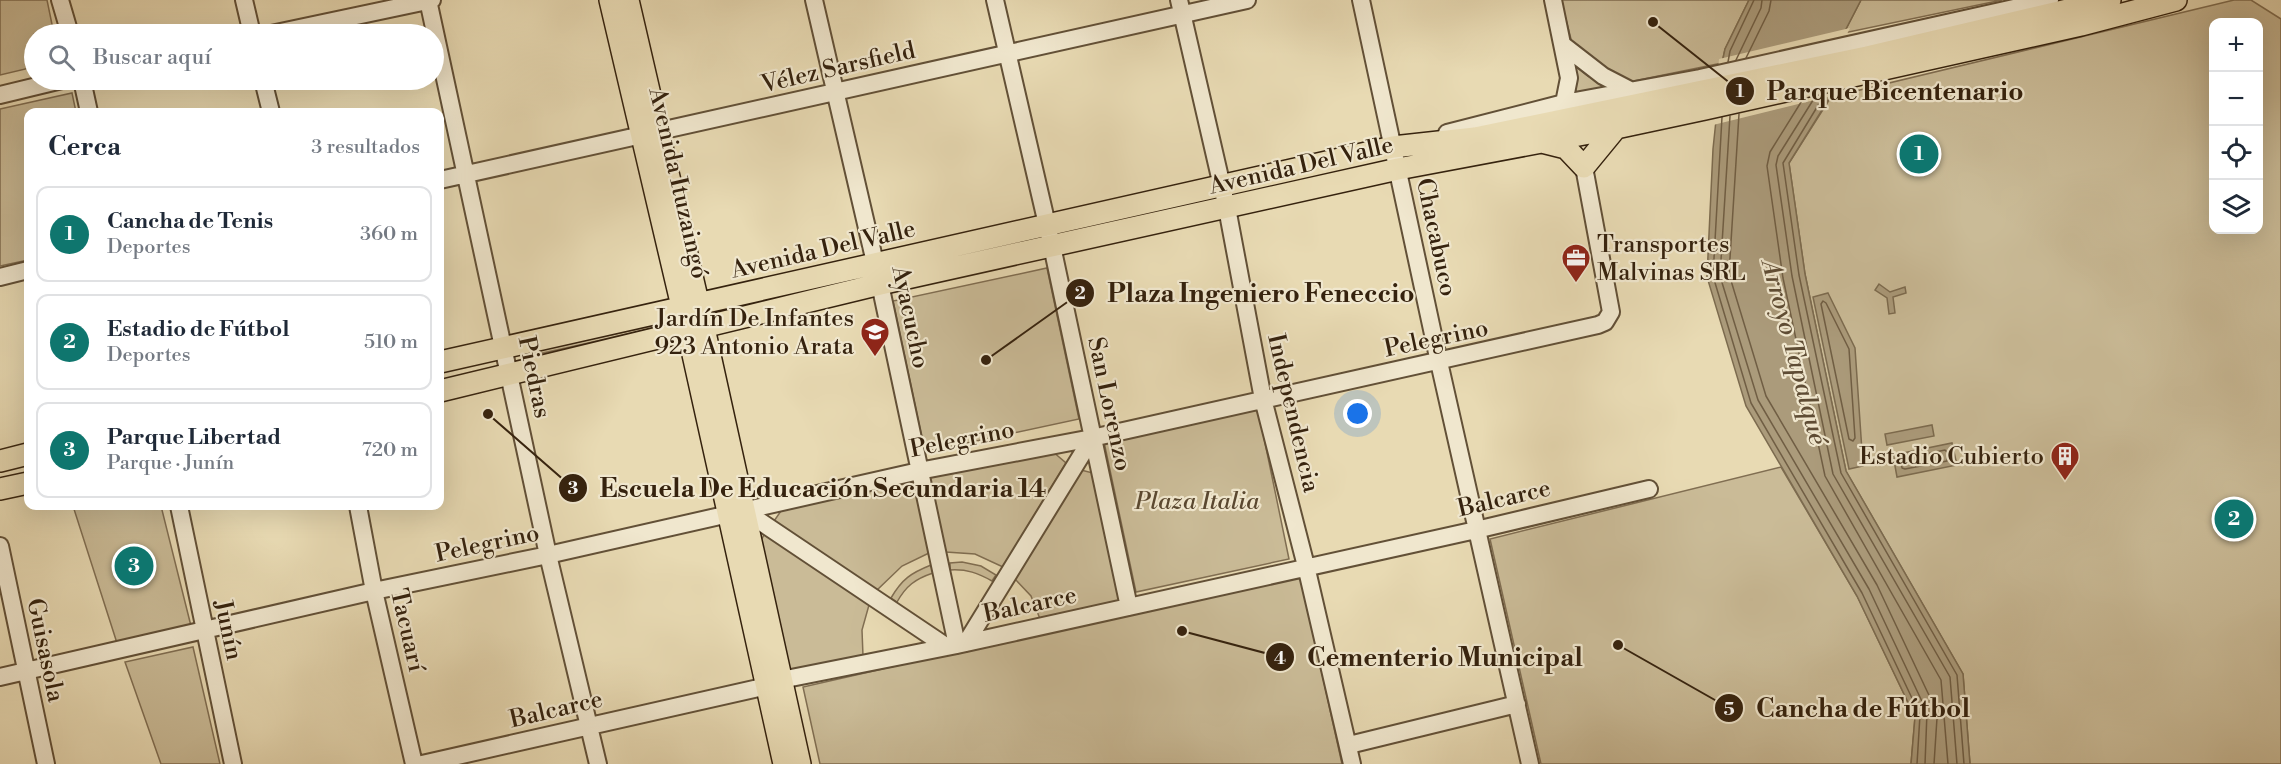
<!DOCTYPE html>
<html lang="es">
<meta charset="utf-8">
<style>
body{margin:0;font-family:"Libre Bodoni",serif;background:#f2f2f3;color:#1f2937}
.controls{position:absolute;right:18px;top:18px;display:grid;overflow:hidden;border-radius:12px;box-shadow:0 6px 24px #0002}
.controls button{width:54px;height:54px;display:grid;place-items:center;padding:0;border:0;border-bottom:2px solid #e0e1e3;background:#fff;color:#1f2937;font:30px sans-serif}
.you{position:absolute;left:1358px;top:414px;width:21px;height:21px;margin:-15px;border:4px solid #fff;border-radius:50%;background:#1a73e8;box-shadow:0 0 0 9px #1a73e833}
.badge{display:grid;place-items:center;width:39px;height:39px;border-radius:50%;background:#0f766e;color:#fff;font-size:20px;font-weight:700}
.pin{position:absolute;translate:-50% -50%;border:3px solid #fff;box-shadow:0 2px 6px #0006}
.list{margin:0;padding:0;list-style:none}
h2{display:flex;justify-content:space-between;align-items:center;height:78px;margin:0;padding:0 24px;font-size:26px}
h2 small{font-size:20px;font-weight:400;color:#747a83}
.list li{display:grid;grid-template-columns:39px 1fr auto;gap:18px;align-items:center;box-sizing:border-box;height:96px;margin:0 12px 12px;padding:0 12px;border:2px solid #e0e1e3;border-radius:12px}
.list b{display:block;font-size:22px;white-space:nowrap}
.list p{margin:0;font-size:20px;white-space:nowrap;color:#747a83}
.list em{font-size:20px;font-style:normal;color:#747a83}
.icon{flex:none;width:33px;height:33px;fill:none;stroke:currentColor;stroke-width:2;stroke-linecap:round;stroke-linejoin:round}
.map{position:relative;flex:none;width:2281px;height:764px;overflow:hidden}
.search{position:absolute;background:#fff;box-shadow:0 6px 24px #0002;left:24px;top:24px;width:420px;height:66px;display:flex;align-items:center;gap:15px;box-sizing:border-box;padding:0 21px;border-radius:33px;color:#747a83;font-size:22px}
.panel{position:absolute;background:#fff;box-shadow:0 6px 24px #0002;left:24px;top:108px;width:420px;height:402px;border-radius:12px}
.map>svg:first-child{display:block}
.green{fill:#cabb97;stroke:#806e52;stroke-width:1.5;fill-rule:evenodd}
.water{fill:#ab9b7b;stroke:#7c6b4f;stroke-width:1.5}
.pier{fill:#e8dab3}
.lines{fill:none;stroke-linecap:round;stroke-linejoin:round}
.shore{stroke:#705e44;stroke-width:1.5}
.minor-casing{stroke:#625037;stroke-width:20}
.major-casing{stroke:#35220e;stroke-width:24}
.minor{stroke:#f0e7ce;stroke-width:16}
.major{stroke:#e8dab3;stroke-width:21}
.labels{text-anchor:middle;stroke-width:4.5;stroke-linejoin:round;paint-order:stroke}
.street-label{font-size:24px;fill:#35220e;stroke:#f0e7ce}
.poi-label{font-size:24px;fill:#35220e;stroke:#f0e7ce;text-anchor:end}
.park-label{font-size:24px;font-style:italic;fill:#5a4830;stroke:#f0e7ce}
.water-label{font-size:26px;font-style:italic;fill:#5e4c34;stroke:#f0e7ce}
.leader{fill:none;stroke:#35220e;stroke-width:2}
.callout-dot{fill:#35220e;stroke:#f0e7ce;stroke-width:2}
.mark-label{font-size:18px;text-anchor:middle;font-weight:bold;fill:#fff}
.callout-label{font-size:26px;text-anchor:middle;font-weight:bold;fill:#35220e;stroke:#f0e7ce;stroke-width:4.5;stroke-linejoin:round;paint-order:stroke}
</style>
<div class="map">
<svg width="2281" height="764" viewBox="0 0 2281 764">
<rect width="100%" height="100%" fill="#e8dab3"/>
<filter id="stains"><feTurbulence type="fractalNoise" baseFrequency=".00333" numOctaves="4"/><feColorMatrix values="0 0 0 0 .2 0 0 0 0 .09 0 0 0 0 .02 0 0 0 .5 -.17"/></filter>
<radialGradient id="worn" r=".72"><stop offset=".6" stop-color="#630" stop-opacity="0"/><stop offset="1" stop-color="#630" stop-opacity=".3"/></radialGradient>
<!-- green -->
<path class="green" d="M0,0H47L54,34H34V67L0,75Z
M1561,0H1749L1725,49L1722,63L1629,82L1601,70L1572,43Z
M1861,0H2002L1844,33Z
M2234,0H2251L2281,19V764H1970L1963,674L1846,471L1805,274L1789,163L1831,97ZM2214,22H2258V230H2214Z
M1575,66L1588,76L1608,87L1570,95Z
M72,93L76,112H28V260L0,266V109Z
M1047,268L1079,419L925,452L893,301Z
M661,324L662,327L529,356L528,353Z
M1258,409L1289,559L1136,592L1104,442Z
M1052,451L1066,463L1003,567L975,554L946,552L928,476Z
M1781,467L1857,596L1915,717L1911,764H1541L1490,539Z
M1081,470L1093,473L1121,602L1040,619L1031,596L1014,578Z
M914,480L929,553L902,566L877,590L774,521L783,508Z
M73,506H161L191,626L117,643Z
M765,533L869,605L862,630L863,656L787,671L758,546Z
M962,562L981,566L996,575L992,581C978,573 967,569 950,570V563Z
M931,565L933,573C915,579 906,586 897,602L891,598C902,579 911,573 931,565Z
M1300,574L1342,764H820L803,687Z
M193,647L220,764H161L125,662Z"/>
<!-- water -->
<path class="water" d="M1749,0H1861L1844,33L1837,86L1789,163L1805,274L1846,471L1963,674L1970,764H1911L1915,717L1857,596L1746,406L1707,277L1713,149L1722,63L1725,49Z
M1879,284L1890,292L1905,287L1906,293L1893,297L1895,313L1889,314L1887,298L1875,290Z
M1828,293L1855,348L1863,466L1849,469L1813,297Z
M1932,425L1934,436L1887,445L1885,434Z
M1952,443L1957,465L1897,477L1893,455Z"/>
<!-- pier -->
<path class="pier" d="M1850,28L1847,34L1840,87L1835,95L1713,125L1719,59Z"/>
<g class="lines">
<!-- shore -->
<path class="shore" d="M1746,58L1769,11L1771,0
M1736,60L1761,8L1762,0
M1728,62L1730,51L1754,0
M1825,94L1783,163L1799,275L1841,473L1957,675L1964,764
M1815,97L1778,156L1776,165L1792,276L1833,474L1950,677L1957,764
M1803,99L1770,152L1767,166L1783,278L1825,476L1941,680L1948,764
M1739,114L1729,274L1766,396L1877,585L1935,708L1937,718L1934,764
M1730,116L1720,276L1758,400L1869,589L1927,712L1925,764
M1722,117L1713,276L1751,403L1862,593L1920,715L1917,764
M1823,301L1826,303L1849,349L1855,438L1853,441L1849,439L1821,304Z
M1945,450L1948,453L1947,461L1905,469L1902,468L1901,462L1902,459Z"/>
<!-- minor casing -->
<g class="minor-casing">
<path id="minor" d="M60,0L70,34
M244,0L252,34
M428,0L548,555L598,764
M814,0L880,284L957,645
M995,0L1052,246L1129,607
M1179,0L1227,208L1263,399L1306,566L1352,764
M1361,0L1439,362L1530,764
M1553,0L1569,78L1564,103
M271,34L432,0
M1563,45L1603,76L1632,91
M82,80L89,112
M263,80L271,112
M0,95L62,80
M1447,133L1564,103L1700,78L2050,0
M440,180L1247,0
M0,277L28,270
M179,506L233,764
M358,506L374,591L414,764
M743,510L947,647
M0,546L46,764
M966,643L1092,438
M0,677L374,591L548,555L919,471L1092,438L1598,325L1605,322L1611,312L1584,167
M1349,745L1517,704
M422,764L767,686L781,680L957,645L1476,530L1649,489"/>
</g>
<!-- major casing -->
<g class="major-casing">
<path id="major" d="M610,0L688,332L784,764
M628,0L704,328L800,764
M1542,142L1566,148L1584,167L1616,128
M440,362L1393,147L1475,138L1867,57L2110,0
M440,391L880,284L1398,169L1616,128L1705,109L2081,25L2176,0
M0,461L28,454
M0,489L28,483"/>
</g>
<!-- minor -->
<use href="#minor" class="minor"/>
<!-- major -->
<use href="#major" class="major"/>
</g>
<!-- icons -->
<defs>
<g id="office-pin" transform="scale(1.5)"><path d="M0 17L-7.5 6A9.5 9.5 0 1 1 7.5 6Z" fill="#8f2418" stroke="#f0e7ce"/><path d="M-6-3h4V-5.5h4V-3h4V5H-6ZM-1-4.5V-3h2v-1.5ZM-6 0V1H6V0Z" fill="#fff"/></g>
<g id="school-pin" transform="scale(1.5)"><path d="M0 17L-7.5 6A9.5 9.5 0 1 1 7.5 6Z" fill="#8f2418" stroke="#f0e7ce"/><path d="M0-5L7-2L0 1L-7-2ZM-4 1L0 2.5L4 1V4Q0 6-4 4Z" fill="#fff"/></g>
<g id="building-pin" transform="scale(1.5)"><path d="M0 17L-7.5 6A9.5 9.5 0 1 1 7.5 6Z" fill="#8f2418" stroke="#f0e7ce"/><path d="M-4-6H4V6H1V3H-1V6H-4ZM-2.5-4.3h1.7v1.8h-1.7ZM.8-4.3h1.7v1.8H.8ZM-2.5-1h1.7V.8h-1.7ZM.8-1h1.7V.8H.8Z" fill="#fff"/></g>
</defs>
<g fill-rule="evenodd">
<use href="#office-pin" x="1576" y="258"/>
<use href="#school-pin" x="875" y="332"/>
<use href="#building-pin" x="2065" y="456"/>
</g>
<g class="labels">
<!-- street labels -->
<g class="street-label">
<text transform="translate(838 67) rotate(-13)" y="8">Vélez Sarsfield</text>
<text transform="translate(1301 165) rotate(-13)" y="8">Avenida Del Valle</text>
<text transform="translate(679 183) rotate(77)" y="8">Avenida Ituzaingó</text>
<text transform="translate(1437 237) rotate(78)" y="8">Chacabuco</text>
<text transform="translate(823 249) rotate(-13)" y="8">Avenida Del Valle</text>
<text transform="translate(911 317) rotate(78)" y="8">Ayacucho</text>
<text transform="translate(1436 338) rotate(-12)" y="8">Pelegrino</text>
<text transform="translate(535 377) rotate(78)" y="8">Piedras</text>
<text transform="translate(1110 404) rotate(78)" y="8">San Lorenzo</text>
<text transform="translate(1294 413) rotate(77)" y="8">Independencia</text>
<text transform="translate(962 439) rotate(-11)" y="8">Pelegrino</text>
<text transform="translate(1504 498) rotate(-13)" y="8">Balcarce</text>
<text transform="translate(487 543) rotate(-12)" y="8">Pelegrino</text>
<text transform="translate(1030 604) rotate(-12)" y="8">Balcarce</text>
<text transform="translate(229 630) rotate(78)" y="8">Junín</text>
<text transform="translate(408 630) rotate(77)" y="8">Tacuarí</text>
<text transform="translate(46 650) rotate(78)" y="8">Guisasola</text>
<text transform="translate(556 709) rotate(-13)" y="8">Balcarce</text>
</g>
<!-- poi labels -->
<g class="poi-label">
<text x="1597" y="252" text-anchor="start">Transportes<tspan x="1597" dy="28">Malvinas SRL</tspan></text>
<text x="854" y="326">Jardín De Infantes<tspan x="854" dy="28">923 Antonio Arata</tspan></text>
<text x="2044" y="464">Estadio Cubierto</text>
</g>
<!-- park labels -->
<g class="park-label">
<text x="1197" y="509">Plaza Italia</text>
</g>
<!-- water labels -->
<g class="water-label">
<text transform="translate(1795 352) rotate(75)" y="9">Arroyo Tapalqué</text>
</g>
</g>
<!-- callouts -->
<path class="leader" d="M1653 22L1740 91M986 360L1080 293M488 414L573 488M1182 631L1280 657M1618 645L1729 708"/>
<g class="callout-dot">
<circle cx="1653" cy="22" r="6"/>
<circle cx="986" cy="360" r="6"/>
<circle cx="488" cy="414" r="6"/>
<circle cx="1182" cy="631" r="6"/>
<circle cx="1618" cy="645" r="6"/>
<circle cx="1740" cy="91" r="15"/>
<circle cx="1080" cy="293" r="15"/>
<circle cx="573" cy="488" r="15"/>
<circle cx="1280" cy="657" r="15"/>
<circle cx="1729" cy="708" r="15"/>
</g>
<g class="mark-label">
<text x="1740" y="97">1</text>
<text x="1080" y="299">2</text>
<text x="573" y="494">3</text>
<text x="1280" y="664">4</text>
<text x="1729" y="715">5</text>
</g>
<g class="callout-label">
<text x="1895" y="100">Parque Bicentenario</text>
<text x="1261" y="302">Plaza Ingeniero Feneccio</text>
<text x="823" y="497">Escuela De Educación Secundaria 14</text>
<text x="1445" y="666">Cementerio Municipal</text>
<text x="1863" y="717">Cancha de Fútbol</text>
</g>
<rect width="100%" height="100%" filter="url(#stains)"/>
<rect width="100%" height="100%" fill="url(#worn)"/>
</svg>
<div class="controls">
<button>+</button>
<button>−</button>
<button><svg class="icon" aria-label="locate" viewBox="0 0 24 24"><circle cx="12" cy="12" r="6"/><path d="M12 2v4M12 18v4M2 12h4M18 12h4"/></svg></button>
<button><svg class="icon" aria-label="layers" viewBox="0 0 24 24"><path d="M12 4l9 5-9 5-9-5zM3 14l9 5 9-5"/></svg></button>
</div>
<div class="you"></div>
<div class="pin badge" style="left:1919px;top:154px">1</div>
<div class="pin badge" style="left:2234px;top:519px">2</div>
<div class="pin badge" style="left:134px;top:566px">3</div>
<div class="search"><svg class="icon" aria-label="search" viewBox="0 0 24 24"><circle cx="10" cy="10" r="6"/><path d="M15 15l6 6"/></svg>Buscar aquí</div>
<section class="panel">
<h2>Cerca<small>3 resultados</small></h2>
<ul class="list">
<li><span class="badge">1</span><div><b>Cancha de Tenis</b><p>Deportes</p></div><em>360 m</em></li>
<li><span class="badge">2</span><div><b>Estadio de Fútbol</b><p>Deportes</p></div><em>510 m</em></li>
<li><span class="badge">3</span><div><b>Parque Libertad</b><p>Parque · Junín</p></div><em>720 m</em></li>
</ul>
</section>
</div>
